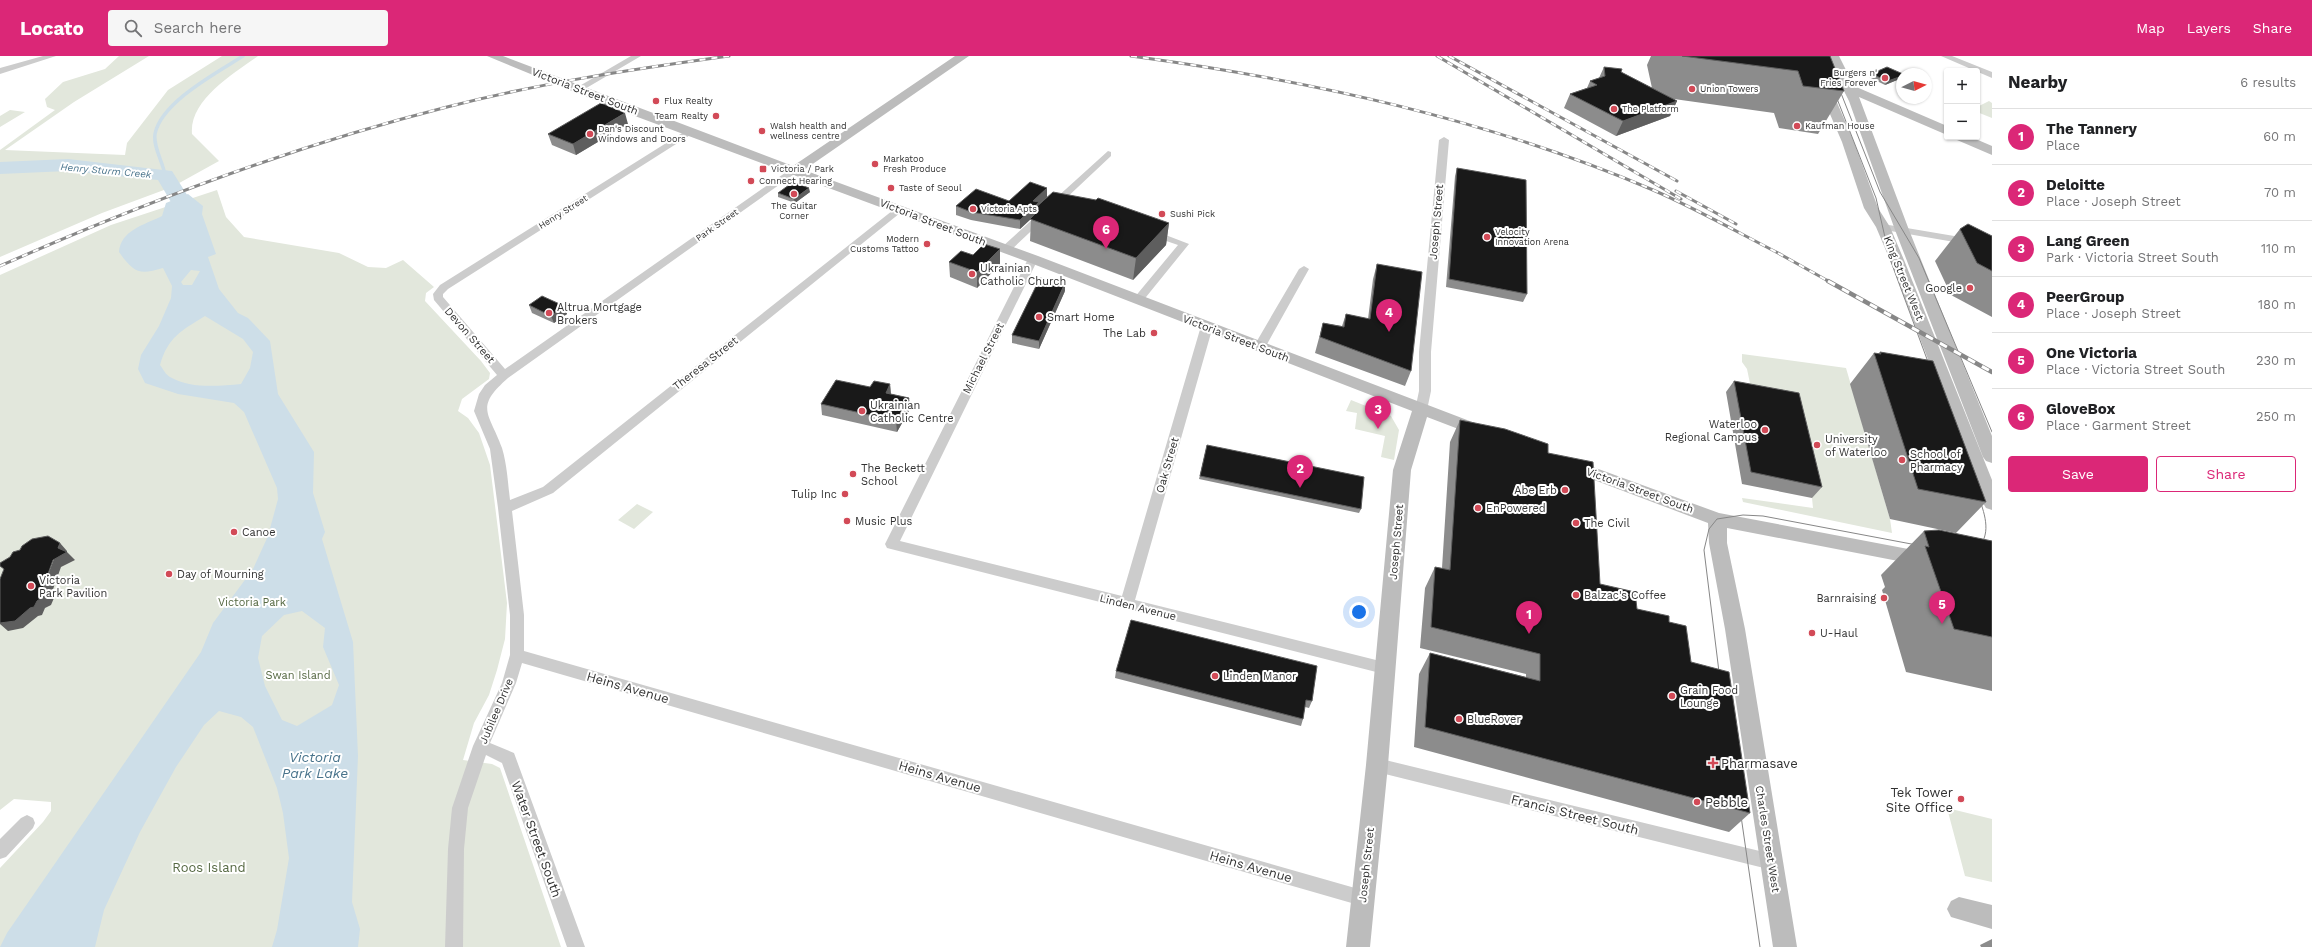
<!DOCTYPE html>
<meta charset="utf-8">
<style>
body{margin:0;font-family:"Work Sans",sans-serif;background:#f6f6f6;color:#202124}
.controls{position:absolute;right:12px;top:12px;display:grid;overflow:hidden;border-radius:4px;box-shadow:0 1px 3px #0004}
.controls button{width:36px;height:36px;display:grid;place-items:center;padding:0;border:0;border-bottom:1px solid #e0e0e0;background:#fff;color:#202124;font:20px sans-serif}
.compass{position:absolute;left:1896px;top:12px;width:36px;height:36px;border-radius:50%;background:#fff;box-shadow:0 1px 3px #0004;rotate:84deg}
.you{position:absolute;left:1359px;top:556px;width:14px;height:14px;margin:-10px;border:3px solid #fff;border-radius:50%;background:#1a73e8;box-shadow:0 0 0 6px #1a73e833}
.badge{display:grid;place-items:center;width:26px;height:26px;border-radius:50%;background:#db2777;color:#fff;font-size:13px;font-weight:700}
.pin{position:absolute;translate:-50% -33px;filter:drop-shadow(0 1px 2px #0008)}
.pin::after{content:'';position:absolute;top:21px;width:14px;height:12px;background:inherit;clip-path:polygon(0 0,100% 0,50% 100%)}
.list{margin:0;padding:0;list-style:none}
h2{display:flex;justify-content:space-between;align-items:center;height:52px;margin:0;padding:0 16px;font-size:17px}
h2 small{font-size:13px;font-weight:400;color:#757577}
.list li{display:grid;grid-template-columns:26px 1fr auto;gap:12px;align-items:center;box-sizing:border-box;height:56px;padding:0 16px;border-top:1px solid #e0e0e0}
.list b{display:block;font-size:15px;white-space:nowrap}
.list p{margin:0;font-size:13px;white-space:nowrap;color:#757577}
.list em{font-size:13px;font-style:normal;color:#757577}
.actions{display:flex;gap:8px;padding:12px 16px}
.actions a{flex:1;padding:9px 0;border:1px solid #db2777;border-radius:4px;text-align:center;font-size:14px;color:#db2777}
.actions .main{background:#db2777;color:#fff}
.icon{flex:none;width:22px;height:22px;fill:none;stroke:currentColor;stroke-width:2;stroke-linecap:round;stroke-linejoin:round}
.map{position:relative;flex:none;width:1992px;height:891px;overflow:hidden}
header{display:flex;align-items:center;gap:24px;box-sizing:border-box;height:56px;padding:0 20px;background:#db2777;color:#fff}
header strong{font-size:19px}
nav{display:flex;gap:22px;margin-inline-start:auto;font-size:14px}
.search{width:280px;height:36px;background:#f6f6f6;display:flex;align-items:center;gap:10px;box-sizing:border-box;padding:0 14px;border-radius:4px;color:#757577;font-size:15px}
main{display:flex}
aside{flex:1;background:#fff}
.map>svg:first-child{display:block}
.green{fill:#e2e7dc}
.water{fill:#cddee8;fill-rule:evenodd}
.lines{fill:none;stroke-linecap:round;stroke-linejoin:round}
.stream{stroke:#cddee8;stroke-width:3.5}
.river{fill:#cddee8;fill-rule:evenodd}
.street{fill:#ccc;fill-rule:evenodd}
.secondary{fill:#bcbcbc;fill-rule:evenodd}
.tram{stroke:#878787;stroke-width:1}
.rail-far1-casing{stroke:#878787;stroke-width:3}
.rail-casing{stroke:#878787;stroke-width:4.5}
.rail-far1{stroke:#fff;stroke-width:2;stroke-dasharray:6;stroke-linecap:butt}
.rail{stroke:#fff;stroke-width:3;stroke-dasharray:8;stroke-linecap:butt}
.wall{fill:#8c8c8c}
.shaded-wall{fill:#5e5e5e}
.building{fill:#191919;stroke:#5e5e5e}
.poi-dot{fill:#d24a57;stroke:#fff;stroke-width:1.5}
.labels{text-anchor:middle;stroke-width:4;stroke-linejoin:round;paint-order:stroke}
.far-poi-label{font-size:9px;fill:#323232;stroke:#fff;text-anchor:start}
.far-street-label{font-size:9px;fill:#323232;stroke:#fff}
.far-water-label{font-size:10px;font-style:italic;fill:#48738b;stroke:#fff}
.street-label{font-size:11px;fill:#323232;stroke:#fff}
.poi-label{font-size:11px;fill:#323232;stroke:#fff;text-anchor:start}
.park-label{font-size:11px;fill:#566943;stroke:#fff}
.near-street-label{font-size:13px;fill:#323232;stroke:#fff}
.near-poi-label{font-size:13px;fill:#323232;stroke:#fff;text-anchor:start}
.near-park-label{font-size:13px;fill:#566943;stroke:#fff}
.near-water-label{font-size:14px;font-style:italic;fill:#48738b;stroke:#fff}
</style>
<header>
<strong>Locato</strong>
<div class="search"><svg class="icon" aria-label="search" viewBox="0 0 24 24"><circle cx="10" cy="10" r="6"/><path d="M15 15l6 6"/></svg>Search here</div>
<nav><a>Map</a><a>Layers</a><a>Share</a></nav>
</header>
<main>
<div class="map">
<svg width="1992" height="891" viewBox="0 0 1992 891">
<rect width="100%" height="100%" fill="#fff"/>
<!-- green -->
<path class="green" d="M119,0H149L74,46L5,94L125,99L127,87L168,34L222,0H258C233,18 189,44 192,78L219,105L172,131L102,157L0,201V94L55,54L47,51L45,43L63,26L105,13Z
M1989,45L1992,47V62L1977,56V51Z
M10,54L25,56L0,71V60Z
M217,134L226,161L244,181L339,197L368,211L386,212L403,204L434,231L426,237L425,245L481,305L490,317L489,323L462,343L458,355L468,362L479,377L490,409L507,547L505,583L497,614L489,639L474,667L463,704L492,708L500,712L561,891H0V812L43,766L51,755V746L14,743L0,754V219L111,169Z
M1742,298L1846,312L1890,463L1892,477L1743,446L1742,442L1813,452L1812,442L1753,342L1747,313L1742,306Z
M1351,344L1391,360L1399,374L1394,404L1381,401L1385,380L1355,373L1357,357L1346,355Z
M637,448L653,456L634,473L618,464Z
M1947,752L1992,763V826L1965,820Z"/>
<!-- water -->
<path class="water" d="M188,138L203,150L202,158L216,198L208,201L219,233L238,257L248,262L270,285L278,338L314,396L313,437L325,476L322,483L353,586L358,700L352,846L360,873L358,891H272L277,874L289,802L283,757L277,732L253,671L241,661L219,655L204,669L176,711L140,776L104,854L95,891H0L7,877L201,596L213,567L253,513L268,480L278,443L277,432L244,356L234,347L178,338L145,327L138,313L141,299L159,270L171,242L172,230L163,212C139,219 134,217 119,196C121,174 144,169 162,160L166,147ZM191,214L200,215L192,229H183L181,226ZM205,260L243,283L253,296L250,312L241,328C219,330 190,333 170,321C166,319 163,313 160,309C168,281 181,275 205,260ZM302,555L325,572L323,591L339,629L332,649L297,670L282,664L265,630L258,602L262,580L284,559Z"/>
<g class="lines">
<!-- stream -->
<path class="stream" d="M165,119C163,106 153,91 155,78C161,46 218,16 243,0"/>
<!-- river -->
<path class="river" d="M68,103L172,115L189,142L185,146L178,148L171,146L158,124L68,115L0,118V106Z"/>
<!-- street -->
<path class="street" d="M43,0H56L0,18V12Z
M631,0H641L583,34L576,32Z
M1941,0H1952L1992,16V22Z
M687,74L695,76L448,233L443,238V241L505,313L792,112L800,114L508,322C474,352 489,356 502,392C507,408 508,428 510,444L543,431L897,151L900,150L905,153L553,437L512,455L524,559V595L1362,834L1368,836L1371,842L1368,848L1362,850L522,607L516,627L490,687L514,697L585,891H567L502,707L486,699L468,752L464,793L463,891H445L448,793L452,752L473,690L502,627L510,599V559L498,452L490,393L474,355L479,338L485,329L497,319L434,244L433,238L440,229Z
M1444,81L1449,84L1431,296V335L1427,354L1421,358L1415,354L1419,335V296L1439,84Z
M1108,95L1111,96V100L1010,195H1002V191Z
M1883,168L1966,182L1992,184V190L1966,188L1879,173V169Z
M1150,173L1189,188L1142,246H1134V242L1178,189L1146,178L1145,176Z
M1033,200L1038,203L900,485L1122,540L1201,270L1207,266L1211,267L1213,270L1135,544L1384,606L1389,608L1391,612L1389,616L1384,618L887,492L885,488L1028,203Z
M1304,210L1309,213L1266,290L1260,294L1256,293L1254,290L1299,213Z
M1377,702L1772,798L1778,800L1780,806L1778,812L1772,814L1377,716L1371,714L1369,709L1371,704Z
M27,759L33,762L35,767L33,772L6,801L0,803V783L21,762Z"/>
<!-- secondary -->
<path class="secondary" d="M487,0H503L793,110L955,0H969L804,114L1038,200L1488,372L1490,376L1488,380L1482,382L1427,361L1411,414L1388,709L1370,891H1346L1366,709L1393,414L1412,355L1028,206L616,53Z
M1805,0H1817L1854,86L1878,152L1890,171L1904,204L1992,424V454L1986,452L1983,447L1890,204L1876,171L1864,152L1842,86Z
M1827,0H1839L1854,30L1947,70V79L1859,41L1909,174L1992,380V407L1986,405L1983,401L1895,174L1849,45L1844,35L1837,30L1840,27Z
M1955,81H1971L1992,90V99L1957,84Z
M1571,403L1719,457L1924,496L1931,498L1933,503L1931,508L1924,510L1727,472V487L1745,573L1797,891H1773L1725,573L1709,487L1708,467L1565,413L1562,409L1565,405Z
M1959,841L1992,849V873L1951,861L1947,853L1951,845Z"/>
<!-- tram -->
<path class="tram" d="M1837,27L1880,136L1919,202L1992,376
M1834,35L1876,142L1890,203L1931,314
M1978,439C1984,456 1992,476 1979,491
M1720,624L1704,494L1709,473L1717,463L1743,459L1763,460L1922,490
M1740,753L1760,891"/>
<!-- rail-far1 casing -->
<g class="rail-far1-casing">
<path id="rail-far1" d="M1131,0C1308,24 1488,63 1653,134C1697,153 1739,177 1782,199
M1437,0L1681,143
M1449,0L1677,125
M1676,135L1736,168
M1778,197L1830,226
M0,210C145,146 293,90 447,51C540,27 634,13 729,0"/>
</g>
<!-- rail casing -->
<g class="rail-casing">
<path id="rail" d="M1828,225L1992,316"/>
</g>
<!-- rail-far1 -->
<use href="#rail-far1" class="rail-far1"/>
<!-- rail -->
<use href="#rail" class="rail"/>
</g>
<!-- wall -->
<path class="wall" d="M1651,0H1830L1844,35L1818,78L1779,72L1774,57L1674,43L1677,45L1670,60L1616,80L1564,52L1570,38L1587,32L1590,25L1599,22L1604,11L1621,16L1652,32L1647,9Z
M1871,18H1902V22L1885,29L1869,21Z
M628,68L576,99L552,89L548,78Z
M1457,112L1527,238L1523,246L1446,231L1455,120Z
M1047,132V141L1039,149L1169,167L1166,189L1133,224L1030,185L1031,163L1020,173L971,164L956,159V150L1009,145Z
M810,136L795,147L778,141V137Z
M1960,173L1992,180V261L1951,239L1935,205Z
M1000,193V208L977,232L950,221L949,206L973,199Z
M1377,208L1411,315L1405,330L1315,297L1323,267L1342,270L1346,258L1368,263L1373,223Z
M1065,235L1039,293L1012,287V279Z
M529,249L564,250L567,258L554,267L532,257Z
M1880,296L1986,446L1956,477L1890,463L1850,328L1874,297L1878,298Z
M1734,325L1822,431L1812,442L1742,428L1726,336Z
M890,328L891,338L909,342L910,353L897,376L822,359L821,348L870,331Z
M1460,364L1548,397L1600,528L1637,553L1669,566L1691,606L1750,757L1729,776L1414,691L1419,618L1430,597L1526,621V618L1420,592L1425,532L1435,511L1442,512L1450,386Z
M1207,389L1361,453L1359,457L1199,423Z
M1924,475L1992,485V635L1906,616L1882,534L1885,531L1881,519Z
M1317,610L1312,645L1309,652L1305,651L1303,663L1301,670L1115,622L1116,615Z
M1992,883V891H1981L1980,889Z"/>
<!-- shaded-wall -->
<path class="shaded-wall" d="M1902,20V22L1885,29L1888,25Z
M1677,45L1670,60L1616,80L1623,65Z
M625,57L628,68L576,99L573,88Z
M809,132L810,136L795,147L794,143Z
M1047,132V141L1039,148V154L1034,153V160L1020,173V164L1033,145Z
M1169,167L1166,189L1133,224L1136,202Z
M1000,193V208L977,232V216Z
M1065,227V235L1039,293V285Z
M564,250L567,258L554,267L551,260Z
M890,328L891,340L886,337Z
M909,342L910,353L897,376L896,365Z
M60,487L67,495V496L75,504L61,511L51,539L54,542L51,549L45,552L42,559L38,560L23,572L8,575L0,568V567L43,532Z"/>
<!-- building -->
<path class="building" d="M1682,0H1830L1844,35L1803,30L1798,15Z
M1604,11L1622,13L1621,16L1677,45L1623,65L1570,38L1597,29L1590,25L1605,20Z
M1887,11L1903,18H1902V20L1888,25L1871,18Z
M601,47L625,57L573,88L548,78Z
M1457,112L1526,124L1527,238L1449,223Z
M793,126L809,132L794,143L778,137Z
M1030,126L1047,132L1033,145L1039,146L1020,164L971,156L956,150L976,133L1009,145Z
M1053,136L1096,144L1098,142L1169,167L1136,202L1030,163L1039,154L1034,153Z
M1968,168L1992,180V215L1977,207L1960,173Z
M984,188L1000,193L977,216L949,206L961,195L973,199Z
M1377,208L1422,216L1411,315L1320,281L1323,267L1344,271L1346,258L1370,263Z
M1040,222L1065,227L1039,285L1012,279Z
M542,240L564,250L551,260L529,249Z
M1880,296L1933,305L1986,446L1918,433L1874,297L1881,298Z
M836,324L870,331L874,325L890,328L886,337L909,342L896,365L821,348Z
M1734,325L1799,337L1822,431L1751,416Z
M1460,364L1505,373L1548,388V397L1593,406L1600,528L1635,536L1637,553L1669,560V566L1686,570L1691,606L1729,616L1750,757L1425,671L1430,597L1540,625V598L1431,571L1435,511L1450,514Z
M1207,389L1364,421L1361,453L1200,420Z
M1939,474L1992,485V581L1954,573L1925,490L1929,491L1924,475Z
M48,480L60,487L58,492L67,496L53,504L43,532L46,534L43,541L37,545L34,551L30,552L15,565L0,567V523L4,513L0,510V507L10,501L13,496L20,494L22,490L32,483Z
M1131,564L1317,610L1312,645L1306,644L1303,663L1116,615Z"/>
<!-- markers -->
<g class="poi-dot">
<circle cx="1885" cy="22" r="4"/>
<circle cx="1692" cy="33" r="4"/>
<circle cx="656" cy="45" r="4"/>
<circle cx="1614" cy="53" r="4"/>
<circle cx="716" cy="60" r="4"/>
<circle cx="1797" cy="70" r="4"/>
<circle cx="762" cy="75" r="4"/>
<circle cx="590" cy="78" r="4"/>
<circle cx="875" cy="108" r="4"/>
<rect x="759" y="109" width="8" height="8" rx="2"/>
<circle cx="751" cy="125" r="4"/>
<circle cx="891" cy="132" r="4"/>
<circle cx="794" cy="138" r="4"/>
<circle cx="973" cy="153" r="4"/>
<circle cx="1162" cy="158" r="4"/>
<circle cx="1487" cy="181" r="4"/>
<circle cx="927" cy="188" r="4"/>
<circle cx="972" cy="218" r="4"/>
<circle cx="1970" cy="232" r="4"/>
<circle cx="549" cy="257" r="4"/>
<circle cx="1039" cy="261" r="4"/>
<circle cx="1154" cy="277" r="4"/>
<circle cx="862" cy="355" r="4"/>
<circle cx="1765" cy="374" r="4"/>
<circle cx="1817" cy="389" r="4"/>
<circle cx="1902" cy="404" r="4"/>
<circle cx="853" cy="418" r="4"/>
<circle cx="1565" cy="434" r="4"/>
<circle cx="845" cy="438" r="4"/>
<circle cx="1478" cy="452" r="4"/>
<circle cx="847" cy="465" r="4"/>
<circle cx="1576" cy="467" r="4"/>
<circle cx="234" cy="476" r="4"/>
<circle cx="169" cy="518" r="4"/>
<circle cx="31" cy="530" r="4"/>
<circle cx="1576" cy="539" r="4"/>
<circle cx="1884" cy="542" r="4"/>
<circle cx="1812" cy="577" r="4"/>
<circle cx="1215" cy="620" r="4"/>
<circle cx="1672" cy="640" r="4"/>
<circle cx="1459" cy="663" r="4"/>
<path d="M1711 701h4v4h4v4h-4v4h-4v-4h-4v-4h4z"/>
<circle cx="1961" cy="743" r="4"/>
<circle cx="1697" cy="746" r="4"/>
</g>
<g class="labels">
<!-- far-poi labels -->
<g class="far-poi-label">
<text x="1877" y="20" text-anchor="end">Burgers n'<tspan x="1877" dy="10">Fries Forever</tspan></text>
<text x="1700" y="36">Union Towers</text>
<text x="664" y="48">Flux Realty</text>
<text x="1622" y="56">The Platform</text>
<text x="708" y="63" text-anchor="end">Team Realty</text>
<text x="770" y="73">Walsh health and<tspan x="770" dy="10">wellness centre</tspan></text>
<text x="1805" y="73">Kaufman House</text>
<text x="598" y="76">Dan's Discount<tspan x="598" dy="10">Windows and Doors</tspan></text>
<text x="883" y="106">Markatoo<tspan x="883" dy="10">Fresh Produce</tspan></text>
<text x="771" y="116">Victoria / Park</text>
<text x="759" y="128">Connect Hearing</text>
<text x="899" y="135">Taste of Seoul</text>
<text x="794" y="153" text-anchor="middle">The Guitar<tspan x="794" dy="10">Corner</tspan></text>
<text x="981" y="156">Victoria Apts</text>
<text x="1170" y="161">Sushi Pick</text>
<text x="1495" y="179">Velocity<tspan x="1495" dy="10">Innovation Arena</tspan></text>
<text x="919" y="186" text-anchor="end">Modern<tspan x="919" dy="10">Customs Tattoo</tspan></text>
</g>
<!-- far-street labels -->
<g class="far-street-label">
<text transform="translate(563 156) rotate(-32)" y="3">Henry Street</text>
<text transform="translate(717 169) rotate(-35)" y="3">Park Street</text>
</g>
<!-- far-water labels -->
<g class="far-water-label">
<text transform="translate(106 114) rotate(5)" y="4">Henry Sturm Creek</text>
</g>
<!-- street labels -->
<g class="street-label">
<text transform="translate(585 35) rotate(21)" y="4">Victoria Street South</text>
<text transform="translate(933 166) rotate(21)" y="4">Victoria Street South</text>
<text transform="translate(1436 166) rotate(-85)" y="4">Joseph Street</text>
<text transform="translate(1904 222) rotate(68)" y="4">King Street West</text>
<text transform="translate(470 279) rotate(49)" y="4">Devon Street</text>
<text transform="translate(1236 282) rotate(21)" y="4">Victoria Street South</text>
<text transform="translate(983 302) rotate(-63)" y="4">Michael Street</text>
<text transform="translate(705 307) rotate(-38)" y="4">Theresa Street</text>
<text transform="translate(1167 409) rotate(-74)" y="4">Oak Street</text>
<text transform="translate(1640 434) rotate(20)" y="4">Victoria Street South</text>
<text transform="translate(1396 486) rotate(-85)" y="4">Joseph Street</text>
<text transform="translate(1138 551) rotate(14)" y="4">Linden Avenue</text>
<text transform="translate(496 655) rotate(-67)" y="4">Jubilee Drive</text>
<text transform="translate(1768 783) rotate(81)" y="4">Charles Street West</text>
<text transform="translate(1366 809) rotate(-84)" y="4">Joseph Street</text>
</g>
<!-- poi labels -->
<g class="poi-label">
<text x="980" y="216">Ukrainian<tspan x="980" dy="13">Catholic Church</tspan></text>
<text x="1962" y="236" text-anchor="end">Google</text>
<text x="557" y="255">Altrua Mortgage<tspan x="557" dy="13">Brokers</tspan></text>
<text x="1047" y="265">Smart Home</text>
<text x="1146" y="281" text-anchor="end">The Lab</text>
<text x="870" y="353">Ukrainian<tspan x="870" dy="13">Catholic Centre</tspan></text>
<text x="1757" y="372" text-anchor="end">Waterloo<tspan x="1757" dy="13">Regional Campus</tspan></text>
<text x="1825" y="387">University<tspan x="1825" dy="13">of Waterloo</tspan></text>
<text x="1910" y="402">School of<tspan x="1910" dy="13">Pharmacy</tspan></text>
<text x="861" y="416">The Beckett<tspan x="861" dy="13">School</tspan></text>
<text x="1557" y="438" text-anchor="end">Abe Erb</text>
<text x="837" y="442" text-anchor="end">Tulip Inc</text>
<text x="1486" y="456">EnPowered</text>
<text x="855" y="469">Music Plus</text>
<text x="1584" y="471">The Civil</text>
<text x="242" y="480">Canoe</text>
<text x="177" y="522">Day of Mourning</text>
<text x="39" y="528">Victoria<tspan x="39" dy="13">Park Pavilion</tspan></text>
<text x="1584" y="543">Balzac's Coffee</text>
<text x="1876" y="546" text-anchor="end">Barnraising</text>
<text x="1820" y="581">U-Haul</text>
<text x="1223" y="624">Linden Manor</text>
<text x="1680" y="638">Grain Food<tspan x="1680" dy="13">Lounge</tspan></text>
<text x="1467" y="667">BlueRover</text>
</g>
<!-- park labels -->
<g class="park-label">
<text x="252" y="550">Victoria Park</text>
<text x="298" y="623">Swan Island</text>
</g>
<!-- near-street labels -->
<g class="near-street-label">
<text transform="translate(628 631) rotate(16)" y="5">Heins Avenue</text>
<text transform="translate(940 720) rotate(16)" y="5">Heins Avenue</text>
<text transform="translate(1575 758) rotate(14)" y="5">Francis Street South</text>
<text transform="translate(537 783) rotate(70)" y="5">Water Street South</text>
<text transform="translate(1251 810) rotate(16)" y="5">Heins Avenue</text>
</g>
<!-- near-poi labels -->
<g class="near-poi-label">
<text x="1721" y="712">Pharmasave</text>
<text x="1953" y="741" text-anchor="end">Tek Tower<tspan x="1953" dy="15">Site Office</tspan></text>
<text x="1705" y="751">Pebble</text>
</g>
<!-- near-park labels -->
<g class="near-park-label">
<text x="209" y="816">Roos Island</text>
</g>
<!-- near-water labels -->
<g class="near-water-label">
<text x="315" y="706">Victoria<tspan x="315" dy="16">Park Lake</tspan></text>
</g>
</g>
</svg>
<div class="controls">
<button>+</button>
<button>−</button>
</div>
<svg class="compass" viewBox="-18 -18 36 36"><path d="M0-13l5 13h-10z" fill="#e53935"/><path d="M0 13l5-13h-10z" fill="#757577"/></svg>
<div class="you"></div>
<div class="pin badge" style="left:1529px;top:578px">1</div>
<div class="pin badge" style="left:1300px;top:432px">2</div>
<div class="pin badge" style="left:1378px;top:373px">3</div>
<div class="pin badge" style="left:1389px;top:276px">4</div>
<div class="pin badge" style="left:1942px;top:568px">5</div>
<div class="pin badge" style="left:1106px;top:193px">6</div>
</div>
<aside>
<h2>Nearby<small>6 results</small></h2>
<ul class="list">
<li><span class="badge">1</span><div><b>The Tannery</b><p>Place</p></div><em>60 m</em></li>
<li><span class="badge">2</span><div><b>Deloitte</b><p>Place · Joseph Street</p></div><em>70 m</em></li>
<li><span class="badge">3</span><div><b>Lang Green</b><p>Park · Victoria Street South</p></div><em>110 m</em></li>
<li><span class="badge">4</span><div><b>PeerGroup</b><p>Place · Joseph Street</p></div><em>180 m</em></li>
<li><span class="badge">5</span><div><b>One Victoria</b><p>Place · Victoria Street South</p></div><em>230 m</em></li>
<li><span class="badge">6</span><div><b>GloveBox</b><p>Place · Garment Street</p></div><em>250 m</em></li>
</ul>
<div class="actions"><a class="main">Save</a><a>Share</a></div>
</aside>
</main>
